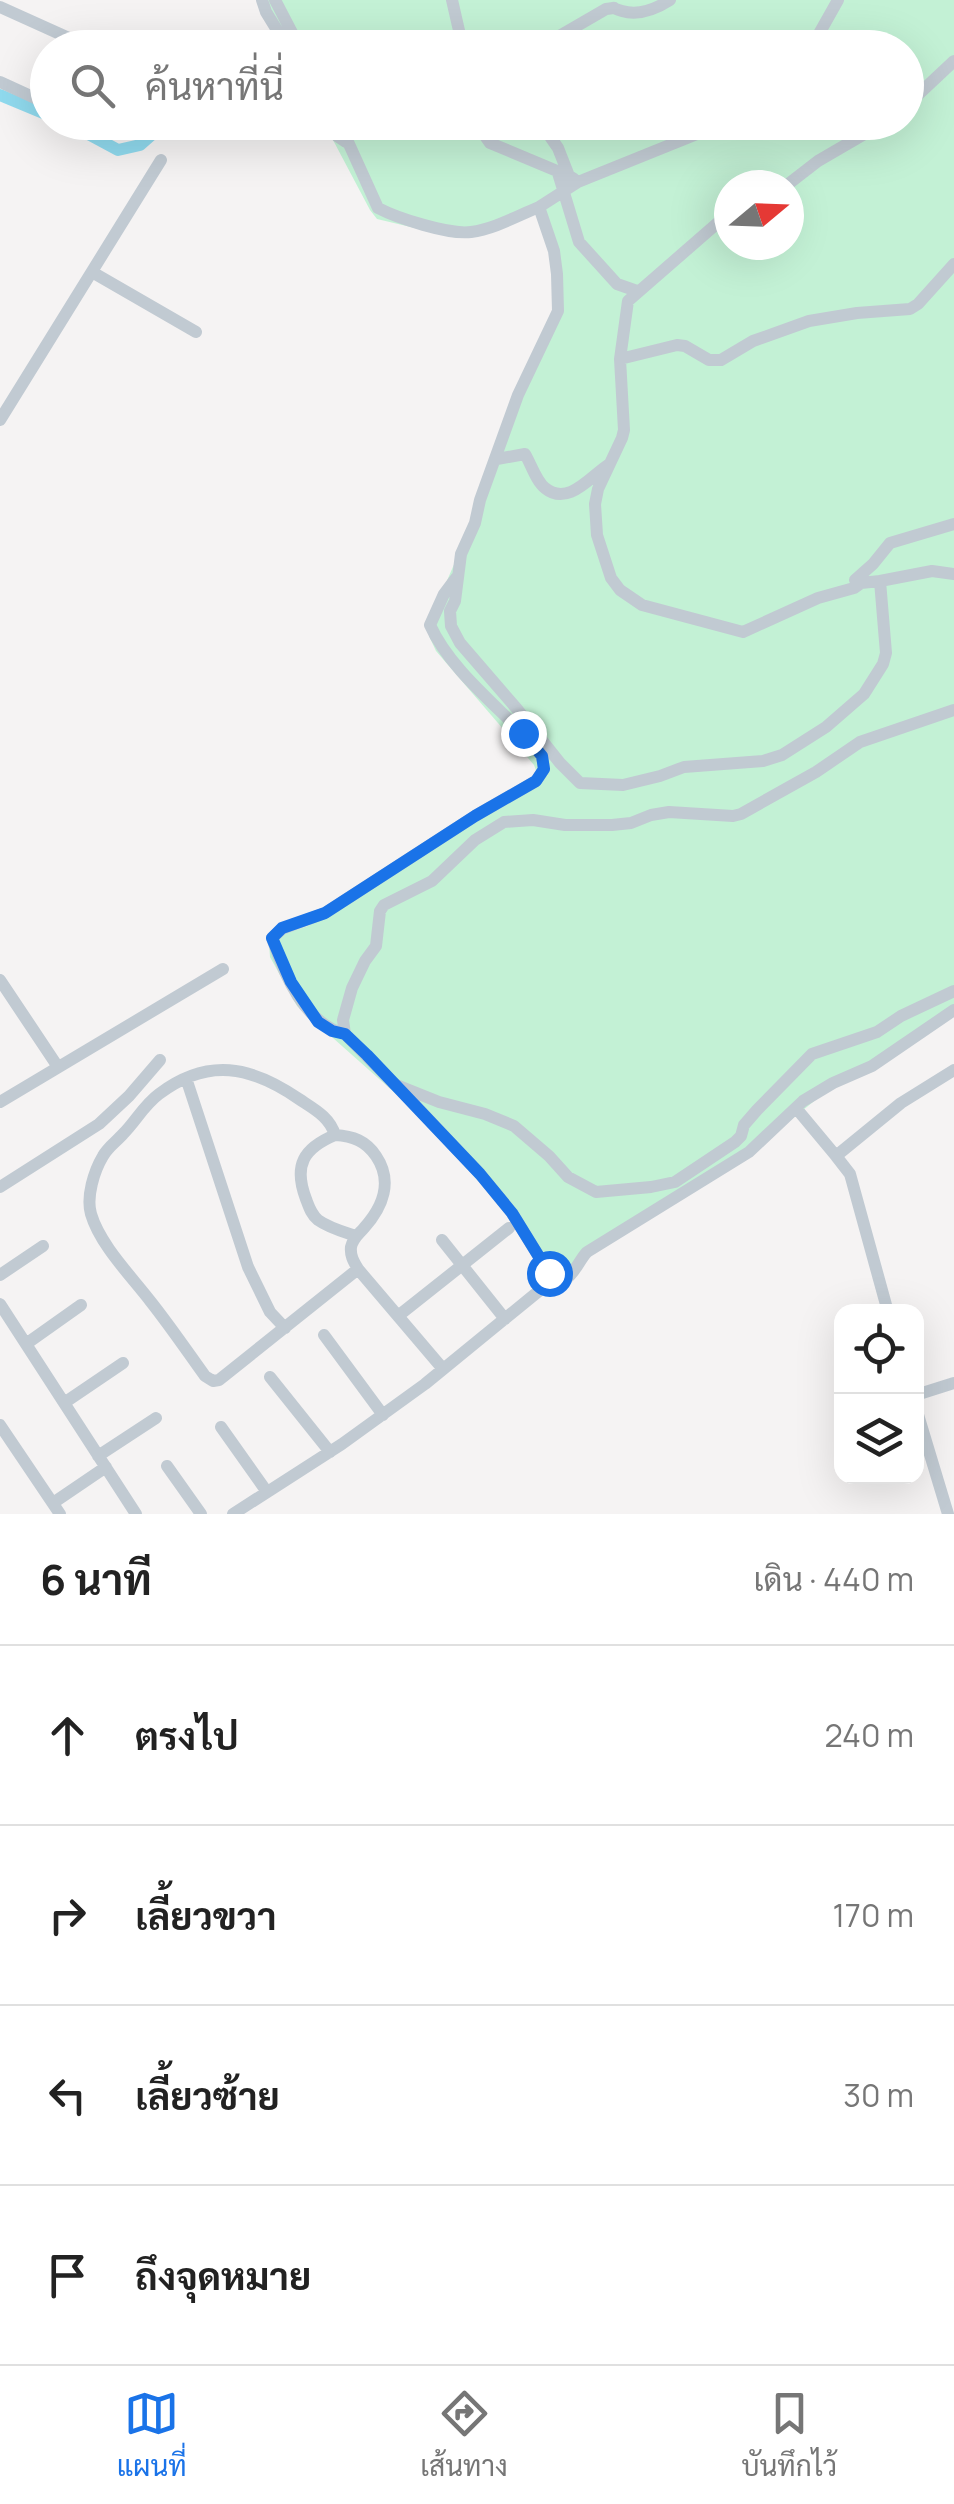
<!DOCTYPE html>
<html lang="th">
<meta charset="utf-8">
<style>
body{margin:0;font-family:Manrope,Sarabun,sans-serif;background:#f6f6f6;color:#222}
.controls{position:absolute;right:30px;bottom:30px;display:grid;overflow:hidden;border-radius:20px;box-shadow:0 10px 40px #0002}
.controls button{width:90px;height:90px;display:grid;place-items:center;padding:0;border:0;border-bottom:2px solid #e0e0e0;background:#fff;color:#222;font:50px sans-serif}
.compass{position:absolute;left:714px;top:170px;width:90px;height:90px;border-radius:50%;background:#fff;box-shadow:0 10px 40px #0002;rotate:71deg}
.stop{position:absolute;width:30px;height:30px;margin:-22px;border:8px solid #1a73e8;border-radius:50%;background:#fff}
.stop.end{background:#1a73e8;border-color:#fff;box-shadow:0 2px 10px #0008}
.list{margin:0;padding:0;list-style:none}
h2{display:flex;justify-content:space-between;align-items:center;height:130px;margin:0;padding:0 40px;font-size:42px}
h2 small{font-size:32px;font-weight:400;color:#767676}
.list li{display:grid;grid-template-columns:65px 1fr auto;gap:30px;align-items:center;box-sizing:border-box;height:180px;padding:0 40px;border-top:2px solid #e0e0e0}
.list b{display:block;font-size:38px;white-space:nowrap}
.list em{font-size:32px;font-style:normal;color:#767676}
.icon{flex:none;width:55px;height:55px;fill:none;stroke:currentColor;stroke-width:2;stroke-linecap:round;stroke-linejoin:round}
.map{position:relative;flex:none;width:954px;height:1514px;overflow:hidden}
.search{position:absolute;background:#fff;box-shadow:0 10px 40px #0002;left:30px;right:30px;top:30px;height:110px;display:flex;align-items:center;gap:25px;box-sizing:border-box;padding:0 35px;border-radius:55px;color:#767676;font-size:38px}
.sheet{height:850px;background:#fff}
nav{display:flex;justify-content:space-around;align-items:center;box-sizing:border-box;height:140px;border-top:2px solid #e0e0e0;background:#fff;font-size:28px;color:#767676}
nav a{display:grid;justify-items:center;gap:5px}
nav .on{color:#1a73e8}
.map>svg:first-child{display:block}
.green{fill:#c3f1d5;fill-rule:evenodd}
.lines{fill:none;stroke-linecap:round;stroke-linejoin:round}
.canal{stroke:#90daee;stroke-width:12}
.minor{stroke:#c1cad2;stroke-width:12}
.route{stroke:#1a73e8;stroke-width:12}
</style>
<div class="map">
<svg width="954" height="1514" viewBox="0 0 954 1514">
<rect width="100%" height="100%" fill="#f5f3f3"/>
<!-- green -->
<path class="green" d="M265,0H954V1013L823,1094L757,1147L590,1250L562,1277L551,1271L536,1245L414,1110L297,1006L270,957L269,944L277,936L308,926L532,783L537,773L534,765L436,651L429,636V622L469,530L554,309L552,252L536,211L457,238L377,219L370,210L324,123L906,122V48L284,47ZM729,185H789V245H729Z"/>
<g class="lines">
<!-- canal -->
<path class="canal" d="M256,48L260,44
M0,95L48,115
M66,122L118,150L140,145L166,122"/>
<!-- minor -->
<path class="minor" d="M262,0L266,12L288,48
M275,0L300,48
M452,0L463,48
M0,7L91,48
M536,48L556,38L606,9C621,7 607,7 622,11C639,16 656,9 670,0
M811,48L838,0
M0,82L48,104
M906,106L954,61
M94,122L125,133L156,122
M327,122L337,136L346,142
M339,122L378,208C397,218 449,235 471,232C494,229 517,216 539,207L554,251L557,274L558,311L518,395L480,500L475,523L461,554L455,601L450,611L451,626L460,643L517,709L560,763L580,783L623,785L660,776L684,767L763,761L782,755L826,727L864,694L883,664L886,653L880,581L861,583L854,588L818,598L743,632L642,605L620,590L611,578L597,535L595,504L598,489L622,438L624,430L620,359L628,301L729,213
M481,122L483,133L490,143L569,176
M540,122L558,148L569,176L574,179
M558,173L579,242L617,284L637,291
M787,185L818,161L885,122
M539,207L578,182L697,134L712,122
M92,272L196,332
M620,359L677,345L685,346L709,360H721L753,341L809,321L857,313L910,309L918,304L954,264
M0,420L161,160
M497,459L525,454C531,464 536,481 545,488C568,507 591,476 608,465
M855,580L873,564L890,543L954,524
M880,581L932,571L954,574
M954,710L860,742L816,772L741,814L733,816L669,812L651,815L631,823L612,825H565L533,820L504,822L475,840L432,881L384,905L380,911L376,946L365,961L352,988L343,1020L345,1034L394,1084L439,1102L485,1114L514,1126L549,1156L568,1177L596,1192L651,1187L675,1182L735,1142L741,1136L744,1125L757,1110L812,1054L877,1032L901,1016L954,991
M0,980L58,1067
M345,1034C305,1024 284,975 272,938L282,929L325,913L475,816L536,781L544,769L542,756L533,744C500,708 450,670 430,625L444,594L456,578
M186,1078L248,1267L270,1312L285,1328
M401,1090L480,1174L512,1213L549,1273C568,1294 576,1263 587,1252L749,1152L803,1101L833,1083L872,1066L954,1010
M0,1102L223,969
M796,1108L836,1156
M335,1135C304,1148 293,1165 306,1199C309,1207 311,1214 318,1220C329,1228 344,1232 356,1236
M0,1187L99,1124L129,1096L160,1060
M442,1240L505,1319
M358,1269L219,1380L213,1381L205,1376C187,1351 170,1326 151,1302C132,1277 100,1245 91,1214C86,1197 94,1171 103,1156C108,1147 117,1141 123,1134C136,1121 144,1105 159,1094C208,1057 251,1066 299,1099C314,1109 330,1117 335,1135C353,1136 366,1141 376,1156C393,1181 383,1207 364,1228C359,1234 353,1238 351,1247C350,1256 354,1262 358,1269L443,1369
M0,1275L43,1246
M0,1304L136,1514
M888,1312L850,1174L836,1156L901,1103L954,1070
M398,1316L509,1228
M324,1335L383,1415
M26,1344L81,1305
M270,1377L330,1452
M916,1395L954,1383
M64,1403L123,1363
M916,1408L948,1514
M0,1425L60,1514
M221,1427L267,1492
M98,1456L156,1418
M167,1466L201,1514
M53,1503L106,1467
M233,1514L342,1444L425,1384L545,1286"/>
</g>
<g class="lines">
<!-- route -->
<path class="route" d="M523,733L542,756L544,769L536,781L475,816L325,913L282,928L272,938L291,982L318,1022L332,1031L345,1034L367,1055L480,1174L512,1213L549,1273"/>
</g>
</svg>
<div class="controls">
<button><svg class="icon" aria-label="locate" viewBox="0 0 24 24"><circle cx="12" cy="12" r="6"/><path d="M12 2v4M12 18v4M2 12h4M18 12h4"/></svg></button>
<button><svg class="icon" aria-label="layers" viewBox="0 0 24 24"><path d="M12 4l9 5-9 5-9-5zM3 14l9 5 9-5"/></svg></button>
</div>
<svg class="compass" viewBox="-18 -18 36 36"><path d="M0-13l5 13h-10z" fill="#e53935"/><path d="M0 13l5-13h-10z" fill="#767676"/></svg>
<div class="stop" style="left:549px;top:1273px"></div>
<div class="stop end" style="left:523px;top:733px"></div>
<div class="search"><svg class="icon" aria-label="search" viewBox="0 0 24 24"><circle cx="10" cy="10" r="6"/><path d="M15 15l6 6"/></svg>ค้นหาที่นี่</div>
</div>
<section class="sheet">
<h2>6 นาที<small>เดิน · 440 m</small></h2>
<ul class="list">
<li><svg class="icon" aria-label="ahead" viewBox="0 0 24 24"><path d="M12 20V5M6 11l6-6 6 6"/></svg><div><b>ตรงไป</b></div><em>240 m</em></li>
<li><svg class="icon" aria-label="right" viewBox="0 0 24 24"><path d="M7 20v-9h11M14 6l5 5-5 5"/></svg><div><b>เลี้ยวขวา</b></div><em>170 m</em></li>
<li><svg class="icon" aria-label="left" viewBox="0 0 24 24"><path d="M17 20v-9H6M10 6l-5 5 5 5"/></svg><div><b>เลี้ยวซ้าย</b></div><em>30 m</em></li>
<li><svg class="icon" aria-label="arrive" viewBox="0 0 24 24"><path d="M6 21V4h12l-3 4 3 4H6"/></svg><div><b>ถึงจุดหมาย</b></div></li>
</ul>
</section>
<nav>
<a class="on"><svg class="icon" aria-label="map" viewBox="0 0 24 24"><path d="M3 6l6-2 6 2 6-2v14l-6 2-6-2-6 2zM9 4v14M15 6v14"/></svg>แผนที่</a>
<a><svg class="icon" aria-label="directions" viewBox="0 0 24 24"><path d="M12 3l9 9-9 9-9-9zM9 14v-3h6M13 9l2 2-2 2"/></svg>เส้นทาง</a>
<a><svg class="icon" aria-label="saved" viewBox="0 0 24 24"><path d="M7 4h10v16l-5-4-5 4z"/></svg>บันทึกไว้</a>
</nav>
